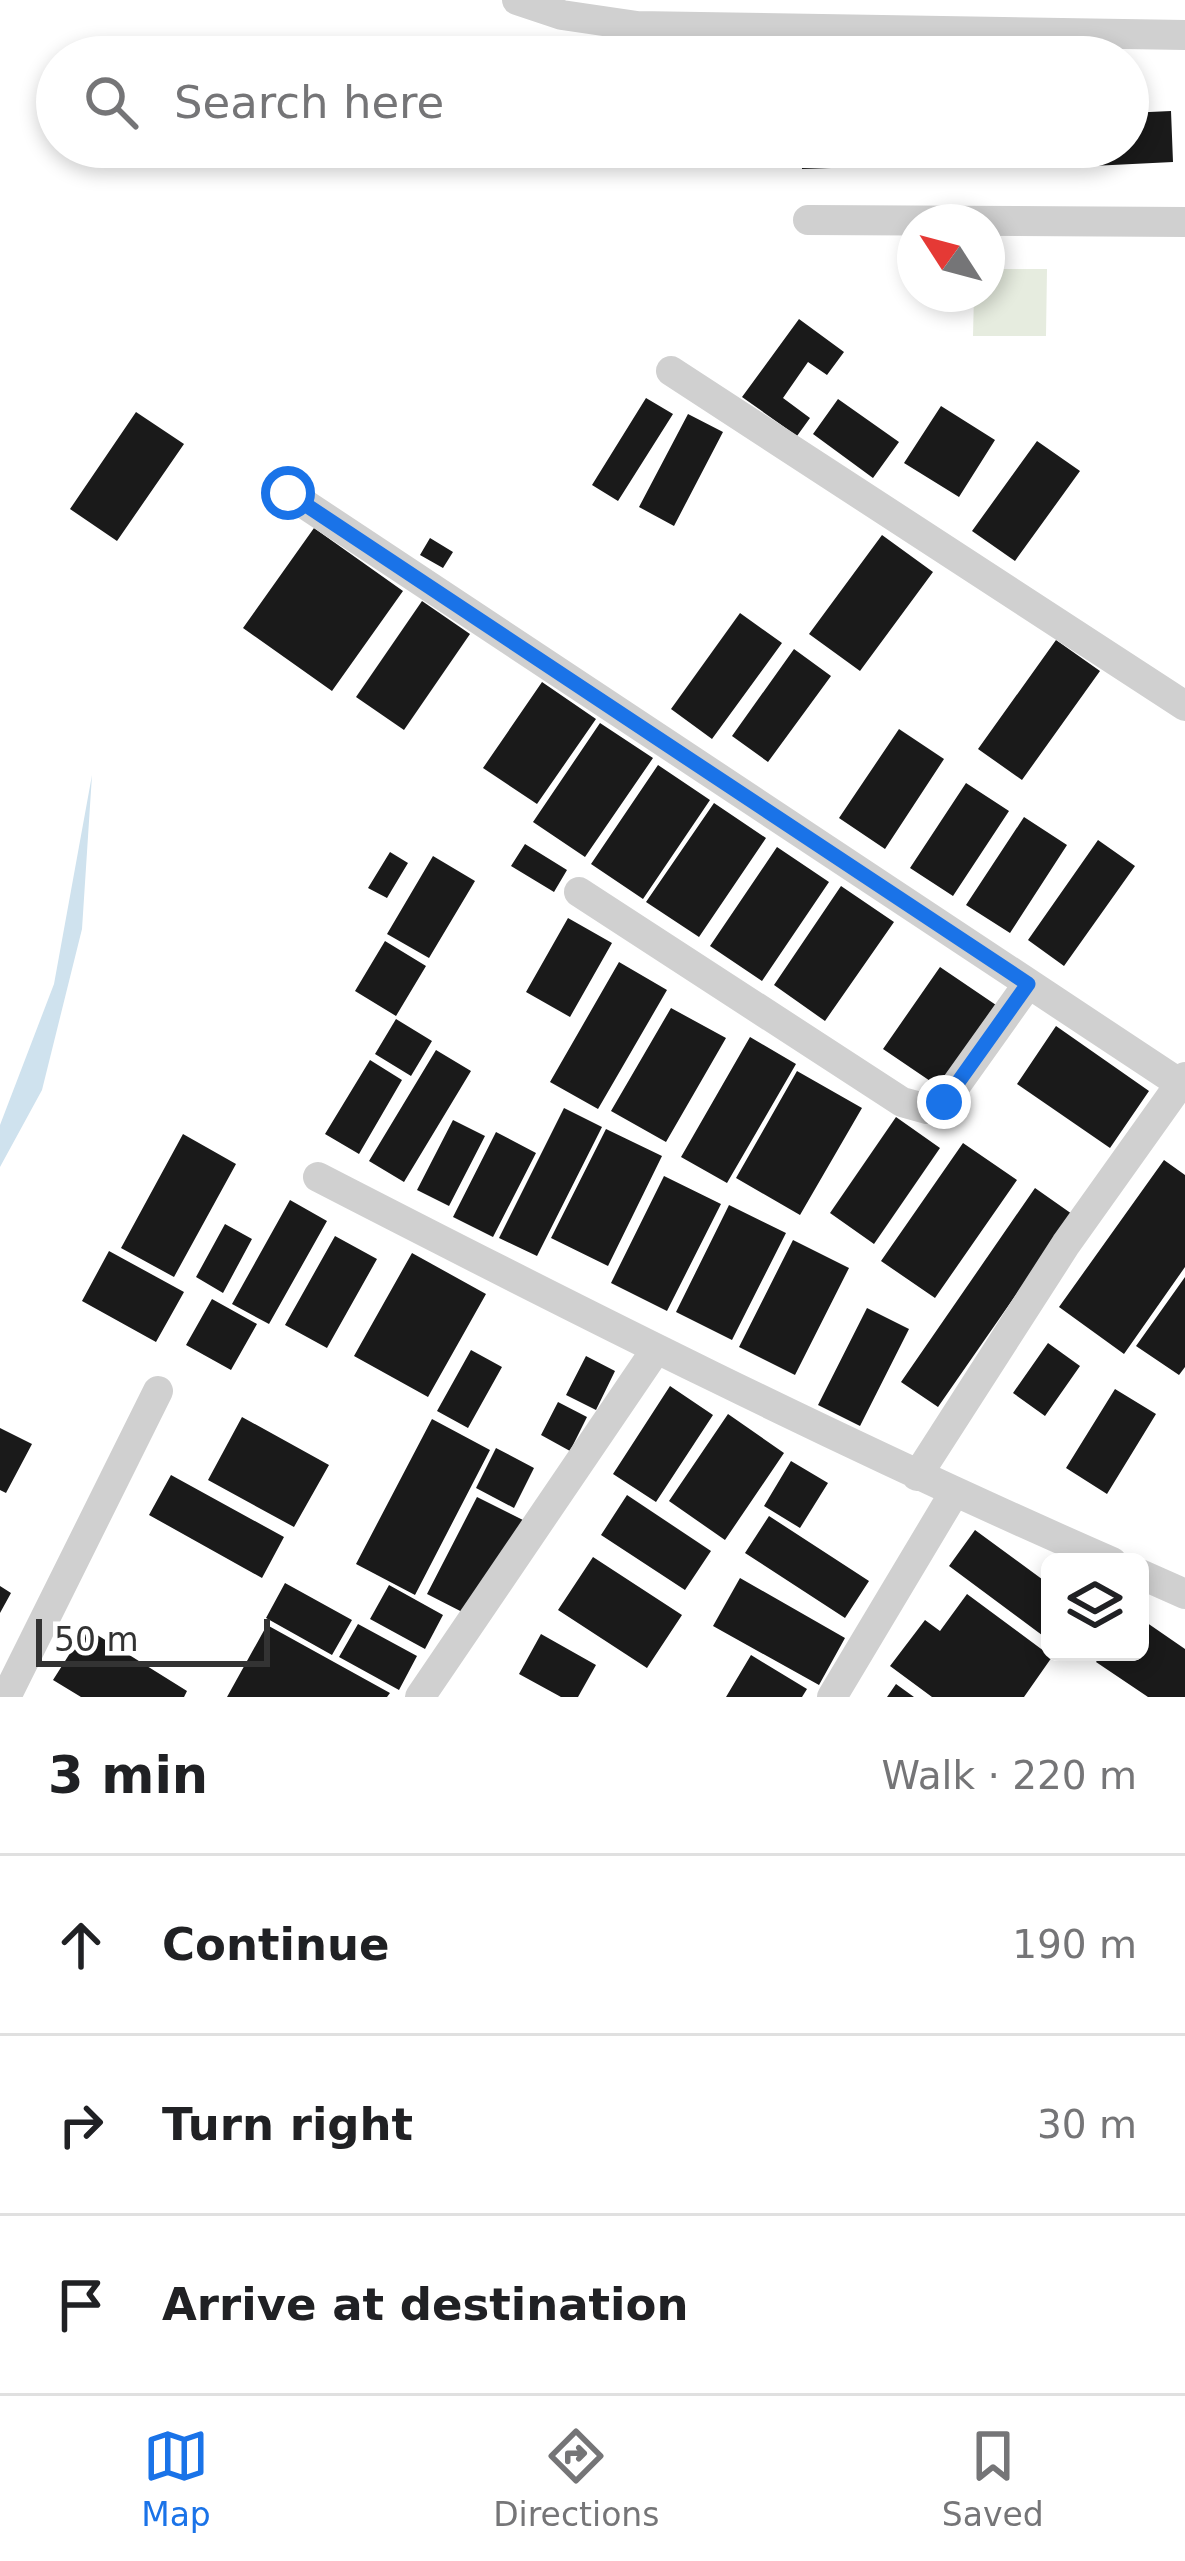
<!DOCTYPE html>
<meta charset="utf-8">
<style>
body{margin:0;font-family:"DejaVu Sans",sans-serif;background:#f2f2f2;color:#202124}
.controls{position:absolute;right:36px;bottom:36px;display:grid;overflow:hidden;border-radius:18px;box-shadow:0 6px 18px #0003}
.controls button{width:108px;height:108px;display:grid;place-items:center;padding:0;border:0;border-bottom:3px solid #e0e0e0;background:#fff;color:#202124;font:60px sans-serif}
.compass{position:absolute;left:897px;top:204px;width:108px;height:108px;border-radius:50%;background:#fff;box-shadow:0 6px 18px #0003;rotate:306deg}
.scale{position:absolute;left:36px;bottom:30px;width:234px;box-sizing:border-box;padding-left:12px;border:6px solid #333;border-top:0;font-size:33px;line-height:42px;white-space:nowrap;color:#333;-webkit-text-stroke:9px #fff;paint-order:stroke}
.stop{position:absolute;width:36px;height:36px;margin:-27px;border:9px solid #1a73e8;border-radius:50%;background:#fff}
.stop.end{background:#1a73e8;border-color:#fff;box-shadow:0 3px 12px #0008}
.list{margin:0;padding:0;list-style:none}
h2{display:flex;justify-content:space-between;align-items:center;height:156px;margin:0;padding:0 48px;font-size:51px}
h2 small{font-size:39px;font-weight:400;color:#757577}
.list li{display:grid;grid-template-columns:78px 1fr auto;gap:36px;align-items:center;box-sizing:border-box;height:180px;padding:0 48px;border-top:3px solid #e0e0e0}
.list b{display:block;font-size:45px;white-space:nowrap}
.list em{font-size:39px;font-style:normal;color:#757577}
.icon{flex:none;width:66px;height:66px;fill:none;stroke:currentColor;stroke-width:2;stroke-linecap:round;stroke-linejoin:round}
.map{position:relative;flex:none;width:1185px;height:1697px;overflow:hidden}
.search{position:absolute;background:#fff;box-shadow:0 6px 18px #0003;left:36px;right:36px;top:36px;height:132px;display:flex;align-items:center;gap:30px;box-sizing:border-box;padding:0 42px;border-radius:66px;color:#757577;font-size:45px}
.sheet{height:696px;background:#fff}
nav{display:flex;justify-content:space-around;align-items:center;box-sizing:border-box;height:168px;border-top:3px solid #e0e0e0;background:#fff;font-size:33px;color:#757577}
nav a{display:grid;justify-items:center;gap:6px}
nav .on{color:#1a73e8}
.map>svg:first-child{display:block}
.green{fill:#e6ecdf}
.water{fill:#cfe2ee}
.building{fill:#1a1a1a}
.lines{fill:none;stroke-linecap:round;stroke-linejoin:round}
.minor{stroke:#d0d0d0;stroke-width:30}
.route{stroke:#1a73e8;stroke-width:15}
</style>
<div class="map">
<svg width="1185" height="1697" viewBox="0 0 1185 1697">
<rect width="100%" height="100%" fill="#fff"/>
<!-- green -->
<path class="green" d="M987,269H1047L1046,336H973L974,294H987Z"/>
<!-- water -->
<path class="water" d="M92,775L82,929L42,1090L0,1167V1125L54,984Z"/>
<!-- building -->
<path class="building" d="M1171,111L1173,162L1092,166L1091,147H1128V113Z
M802,147H859L860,167L802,169Z
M894,147H955L956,161L895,166Z
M994,147H1048V157L993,156Z
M799,319L844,352L827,375L808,362L783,398L810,418L797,436L742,397Z
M646,398L673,414L618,501L592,485Z
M838,399L899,442L873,478L813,434Z
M941,406L995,440L959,497L904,463Z
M136,412L184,444L117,541L70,509Z
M688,414L723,432L674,526L639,507Z
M1037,441L1080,471L1015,561L972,531Z
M314,528L403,591L332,691L243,628Z
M882,535L933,572L860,671L809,634Z
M430,538L453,552L443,568L420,555Z
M422,601L470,634L404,730L356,697Z
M740,613L782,643L712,739L671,709Z
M1056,640L1100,671L1022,780L978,749Z
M794,649L831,676L768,762L732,736Z
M542,682L596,719L537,804L483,768Z
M600,723L653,758L585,857L533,822Z
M899,729L944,759L885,849L839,818Z
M658,765L710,800L643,899L591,864Z
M966,783L1009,811L953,896L910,868Z
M714,803L766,838L699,937L646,902Z
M1024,817L1067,845L1010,933L966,905Z
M1098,840L1135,866L1064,966L1028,940Z
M525,844L567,870L554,892L511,866Z
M777,847L829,882L762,981L710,946Z
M390,852L408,863L387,898L368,888Z
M433,856L475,881L429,958L387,934Z
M841,886L894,922L825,1021L774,985Z
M568,918L612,943L570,1017L526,992Z
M385,941L426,966L396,1016L355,991Z
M619,962L667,990L598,1109L550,1082Z
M940,967L996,1005L939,1087L883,1049Z
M671,1008L726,1038L666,1142L611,1111Z
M396,1019L432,1041L411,1076L375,1054Z
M1056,1026L1149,1091L1110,1148L1017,1084Z
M750,1037L796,1064L727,1183L681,1157Z
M436,1050L471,1071L404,1182L369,1161Z
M370,1060L402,1080L359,1154L325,1134Z
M797,1071L862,1108L800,1215L736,1178Z
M564,1108L602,1127L537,1256L499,1238Z
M896,1117L940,1148L874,1244L830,1213Z
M453,1120L485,1136L449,1206L417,1190Z
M606,1129L662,1156L608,1266L551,1238Z
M496,1132L536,1153L493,1237L453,1217Z
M183,1134L236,1164L174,1277L121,1248Z
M963,1143L1017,1180L935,1298L881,1261Z
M1164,1160L1185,1175V1267L1124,1354L1059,1307Z
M664,1176L721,1204L667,1311L611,1283Z
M1035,1188L1072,1214L938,1407L901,1382Z
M290,1200L327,1221L269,1324L232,1304Z
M729,1205L786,1233L732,1340L676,1312Z
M225,1224L252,1239L223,1293L196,1277Z
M335,1236L377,1259L327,1348L285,1325Z
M793,1240L849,1268L795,1375L739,1347Z
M109,1251L184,1292L156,1342L82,1301Z
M412,1253L486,1294L428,1397L354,1356Z
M1185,1277V1367L1179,1375L1136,1346Z
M212,1299L257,1324L231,1370L186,1345Z
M867,1308L909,1329L860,1426L818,1405Z
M1048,1343L1080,1366L1045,1416L1013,1393Z
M471,1350L502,1367L468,1428L437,1411Z
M586,1356L615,1371L596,1410L566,1395Z
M670,1386L713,1415L656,1502L613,1474Z
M1115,1389L1156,1414L1107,1494L1066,1468Z
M558,1402L587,1417L570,1451L541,1435Z
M728,1414L784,1453L725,1540L669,1501Z
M242,1417L329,1465L294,1527L208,1480Z
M432,1419L490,1450L415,1595L356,1564Z
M0,1428L32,1444L6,1493L0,1490Z
M496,1448L534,1468L514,1508L476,1488Z
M791,1461L828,1483L800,1528L764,1506Z
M171,1475L284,1537L262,1578L149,1515Z
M627,1495L711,1551L685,1590L601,1535Z
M477,1497L523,1520L472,1617L427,1594Z
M769,1516L869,1581L845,1618L745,1553Z
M975,1530L1050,1585V1641L949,1566Z
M593,1557L682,1615L647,1668L558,1610Z
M740,1578L845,1638L819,1685L713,1626Z
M285,1583L352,1620L332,1655L266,1618Z
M389,1585L443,1615L425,1649L370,1619Z
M0,1586L11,1593L0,1613Z
M967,1594L1052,1657L1024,1697H932L890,1666L925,1620L940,1631Z
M1140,1618L1185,1649V1697H1148L1096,1662L1103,1652H1140Z
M358,1624L417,1656L399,1690L339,1657Z
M267,1625L390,1693L387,1697H227Z
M86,1628L187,1691L184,1697H81L53,1680Z
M541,1634L596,1665L578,1697H561L519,1674Z
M751,1655L807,1689L802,1697H726Z
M896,1684L914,1697H887Z"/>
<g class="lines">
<!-- minor -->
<path class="minor" d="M517,0L562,15L637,26L1185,35
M808,220L1185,222
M671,371L1185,706
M288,493L1185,1087
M579,892L902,1102L927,1109L944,1102L1028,984
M318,1177C580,1312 842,1444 1112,1562
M917,1476L1066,1244L1185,1077
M1140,1574L1185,1594
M6,1697L158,1391
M420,1697L655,1351
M832,1697L954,1493"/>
</g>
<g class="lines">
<!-- route -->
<path class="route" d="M288,493L1028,984L944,1102"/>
</g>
</svg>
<div class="controls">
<button><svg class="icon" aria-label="layers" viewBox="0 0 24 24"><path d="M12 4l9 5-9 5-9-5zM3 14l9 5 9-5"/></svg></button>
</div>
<svg class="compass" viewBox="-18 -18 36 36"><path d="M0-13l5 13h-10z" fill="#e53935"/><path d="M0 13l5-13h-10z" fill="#757577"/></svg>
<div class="scale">50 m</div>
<div class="stop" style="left:288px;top:493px"></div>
<div class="stop end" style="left:944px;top:1102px"></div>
<div class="search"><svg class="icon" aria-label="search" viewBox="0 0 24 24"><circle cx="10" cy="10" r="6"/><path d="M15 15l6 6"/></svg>Search here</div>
</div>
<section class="sheet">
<h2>3 min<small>Walk · 220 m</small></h2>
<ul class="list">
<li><svg class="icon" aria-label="ahead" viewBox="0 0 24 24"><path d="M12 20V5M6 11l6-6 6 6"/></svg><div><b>Continue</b></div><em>190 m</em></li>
<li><svg class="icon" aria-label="right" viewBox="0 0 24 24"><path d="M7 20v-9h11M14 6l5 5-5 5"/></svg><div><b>Turn right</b></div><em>30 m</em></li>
<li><svg class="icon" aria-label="arrive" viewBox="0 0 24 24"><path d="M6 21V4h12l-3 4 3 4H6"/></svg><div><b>Arrive at destination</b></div></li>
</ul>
</section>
<nav>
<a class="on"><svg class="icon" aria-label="map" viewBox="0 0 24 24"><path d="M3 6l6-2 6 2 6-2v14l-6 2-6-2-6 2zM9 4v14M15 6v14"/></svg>Map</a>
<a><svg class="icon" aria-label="directions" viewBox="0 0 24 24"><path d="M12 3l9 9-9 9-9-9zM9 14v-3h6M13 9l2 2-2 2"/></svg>Directions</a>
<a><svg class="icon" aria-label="saved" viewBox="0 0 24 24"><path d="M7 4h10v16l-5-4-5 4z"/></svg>Saved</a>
</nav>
